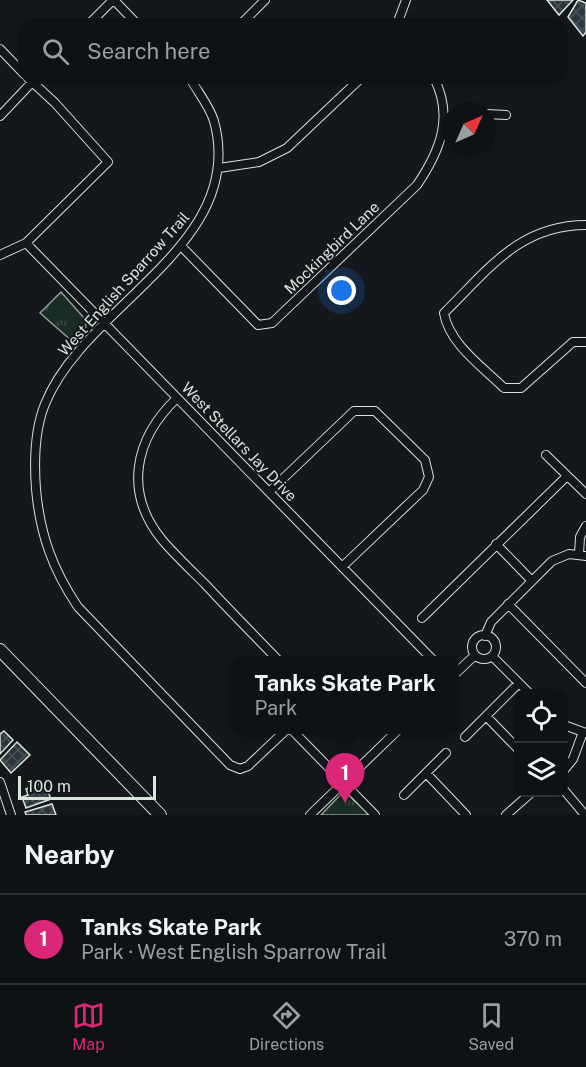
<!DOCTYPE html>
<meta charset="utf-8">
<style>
body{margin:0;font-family:"Public Sans",sans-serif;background:#1d2022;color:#f1f3f6}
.controls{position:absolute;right:18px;bottom:18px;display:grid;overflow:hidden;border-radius:12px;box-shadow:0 3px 9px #0003}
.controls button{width:54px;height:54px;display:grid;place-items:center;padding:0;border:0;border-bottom:2px solid #2f3234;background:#0f1215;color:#f1f3f6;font:30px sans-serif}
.compass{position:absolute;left:442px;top:102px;width:54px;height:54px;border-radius:50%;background:#0f1215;box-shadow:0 3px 9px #0003;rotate:45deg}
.scale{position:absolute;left:18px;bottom:15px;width:138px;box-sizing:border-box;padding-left:6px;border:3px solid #d8e6dc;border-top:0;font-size:16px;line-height:21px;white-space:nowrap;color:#d8e6dc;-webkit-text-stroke:4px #14181c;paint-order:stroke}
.you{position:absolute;left:342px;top:291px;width:21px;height:21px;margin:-15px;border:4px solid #fff;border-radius:50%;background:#1a73e8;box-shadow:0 0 0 9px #1a73e833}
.badge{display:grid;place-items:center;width:39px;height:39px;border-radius:50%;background:#db2777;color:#fff;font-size:20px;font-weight:700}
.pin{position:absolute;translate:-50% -50px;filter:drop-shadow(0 2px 3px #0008)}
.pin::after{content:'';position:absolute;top:32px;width:21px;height:18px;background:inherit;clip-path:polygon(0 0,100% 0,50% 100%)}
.popup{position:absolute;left:231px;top:656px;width:228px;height:78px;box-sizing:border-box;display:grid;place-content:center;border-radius:12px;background:#0f1215;filter:drop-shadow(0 2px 4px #0005);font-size:20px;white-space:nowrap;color:#9b9ea0}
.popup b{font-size:22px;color:#f1f3f6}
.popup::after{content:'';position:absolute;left:50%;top:100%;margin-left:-12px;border:12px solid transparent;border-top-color:#0f1215}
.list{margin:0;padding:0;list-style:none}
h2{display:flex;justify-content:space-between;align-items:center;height:78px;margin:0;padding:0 24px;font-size:26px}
h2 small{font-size:20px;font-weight:400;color:#9b9ea0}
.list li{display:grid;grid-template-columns:39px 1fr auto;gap:18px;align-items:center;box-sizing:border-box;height:90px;padding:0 24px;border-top:2px solid #2f3234}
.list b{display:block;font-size:22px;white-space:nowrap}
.list p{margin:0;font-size:20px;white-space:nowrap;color:#9b9ea0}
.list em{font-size:20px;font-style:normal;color:#9b9ea0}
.icon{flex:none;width:33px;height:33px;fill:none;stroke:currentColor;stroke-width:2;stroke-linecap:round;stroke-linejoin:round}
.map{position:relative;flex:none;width:586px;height:815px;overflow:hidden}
.search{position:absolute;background:#0f1215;box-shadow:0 3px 9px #0003;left:18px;right:18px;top:18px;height:66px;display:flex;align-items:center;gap:15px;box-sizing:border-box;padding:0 21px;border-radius:18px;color:#9b9ea0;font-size:22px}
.sheet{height:168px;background:#0f1215}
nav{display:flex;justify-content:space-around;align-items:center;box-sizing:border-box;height:84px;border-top:2px solid #2f3234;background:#0f1215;font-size:16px;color:#9b9ea0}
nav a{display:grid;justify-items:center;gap:3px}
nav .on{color:#db2777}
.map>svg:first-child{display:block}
.park{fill:url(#park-tufts);stroke:#939e99;stroke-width:1.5}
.building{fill:url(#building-cross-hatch);stroke:#d8e6dc;stroke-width:1.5}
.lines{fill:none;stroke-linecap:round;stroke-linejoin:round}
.street-casing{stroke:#d8e6dc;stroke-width:10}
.secondary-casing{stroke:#d8e6dc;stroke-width:14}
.street{stroke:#14181c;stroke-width:8}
.secondary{stroke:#14181c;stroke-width:12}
.labels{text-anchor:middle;stroke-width:4.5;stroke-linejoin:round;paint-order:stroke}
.street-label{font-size:15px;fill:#d8e6dc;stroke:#14181c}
</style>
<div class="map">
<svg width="586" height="815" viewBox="0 0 586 815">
<defs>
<pattern id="park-tufts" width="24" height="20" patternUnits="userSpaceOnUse" patternTransform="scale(1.5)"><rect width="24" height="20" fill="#1a2d24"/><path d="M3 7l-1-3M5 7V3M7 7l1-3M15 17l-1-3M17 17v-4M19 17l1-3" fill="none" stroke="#3b4b43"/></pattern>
<pattern id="building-cross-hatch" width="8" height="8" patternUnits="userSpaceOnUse" patternTransform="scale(1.5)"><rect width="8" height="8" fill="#2c363c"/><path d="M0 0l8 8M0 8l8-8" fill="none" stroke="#4a5358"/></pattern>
</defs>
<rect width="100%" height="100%" fill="#14181c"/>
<!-- park -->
<path class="park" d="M61,292L85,319L86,327L73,342L40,313Z
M344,791L370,815H321Z"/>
<!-- building -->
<path class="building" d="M547,0H573L559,15Z
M578,0L586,3V32L583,36L568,17Z
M4,731L13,740L0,754V734Z
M17,742L30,755L11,773L0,760Z
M44,782L51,799L26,808L22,797L28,795L26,789Z
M52,804L56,815H26L25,812Z"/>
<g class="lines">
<!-- street casing -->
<g class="street-casing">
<path id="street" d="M114,0L137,24
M89,24L113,0
M241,24L265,0
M397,24L406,0
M0,49L24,74
M190,78C197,91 210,107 214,121C248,245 85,304 45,404C34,431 34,462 36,489C40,535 53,570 78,607L230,765L240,769L248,766L286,730
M487,114L506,115
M0,116L36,78
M219,168L259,162L287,148L361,78
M586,225C519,225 488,270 444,313C449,344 483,367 504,388H521L573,342H586
M26,243L433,660
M181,246L258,325L272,323L417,185C440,151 454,117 434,78
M0,255L26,243L108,162L55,103L28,78
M177,398C134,439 123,493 163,541C176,556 191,570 205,584C229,610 254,635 278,660
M546,455L586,494
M269,492L354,411H375L425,460L429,477L423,490L342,567
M496,544L532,581
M579,554L580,537L586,526
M508,604L586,683
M422,618L567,476
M472 647a12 12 0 1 1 24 0a12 12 0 1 1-24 0Z
M485,636L491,622L552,561L569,554L586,556
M492,656L530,694
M454,675L475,655
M486,716L518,749
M564,725L586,733
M292,730L375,815
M465,737L519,683
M564,770L573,759L583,732
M426,773L466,815
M0,782L11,815
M564,790L585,815
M404,795L446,753
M310,815L398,730
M506,815L532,792"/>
</g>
<!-- secondary casing -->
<g class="secondary-casing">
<path id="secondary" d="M0,650L160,815"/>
</g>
<!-- street -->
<use href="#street" class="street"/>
<!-- secondary -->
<use href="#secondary" class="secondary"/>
</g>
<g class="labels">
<!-- street labels -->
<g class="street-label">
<text transform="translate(332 248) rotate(-44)" y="5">Mockingbird Lane</text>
<text transform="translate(124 284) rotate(-48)" y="5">West English Sparrow Trail</text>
<text transform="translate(239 442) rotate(46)" y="5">West Stellars Jay Drive</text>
</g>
</g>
</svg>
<div class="controls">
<button><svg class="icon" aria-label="locate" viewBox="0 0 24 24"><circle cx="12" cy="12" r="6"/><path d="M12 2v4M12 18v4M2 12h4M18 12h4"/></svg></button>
<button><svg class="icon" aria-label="layers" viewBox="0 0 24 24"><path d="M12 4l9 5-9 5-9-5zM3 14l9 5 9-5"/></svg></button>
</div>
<svg class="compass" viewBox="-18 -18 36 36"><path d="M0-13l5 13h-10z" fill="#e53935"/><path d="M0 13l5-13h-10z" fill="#9b9ea0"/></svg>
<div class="scale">100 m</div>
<div class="you"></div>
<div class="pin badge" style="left:345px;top:803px">1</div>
<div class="popup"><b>Tanks Skate Park</b>Park</div>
<div class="search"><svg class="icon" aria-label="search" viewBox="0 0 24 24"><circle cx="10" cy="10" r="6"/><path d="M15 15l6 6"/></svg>Search here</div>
</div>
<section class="sheet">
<h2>Nearby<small></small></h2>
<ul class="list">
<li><span class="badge">1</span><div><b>Tanks Skate Park</b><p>Park · West English Sparrow Trail</p></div><em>370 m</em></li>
</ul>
</section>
<nav>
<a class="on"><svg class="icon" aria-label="map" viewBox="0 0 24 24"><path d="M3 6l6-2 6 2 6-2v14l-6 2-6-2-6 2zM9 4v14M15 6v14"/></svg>Map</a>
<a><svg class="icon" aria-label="directions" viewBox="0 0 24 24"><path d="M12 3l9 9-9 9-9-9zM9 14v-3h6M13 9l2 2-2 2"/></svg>Directions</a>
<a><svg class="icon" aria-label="saved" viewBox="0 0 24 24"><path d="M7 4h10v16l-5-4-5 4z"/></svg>Saved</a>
</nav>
